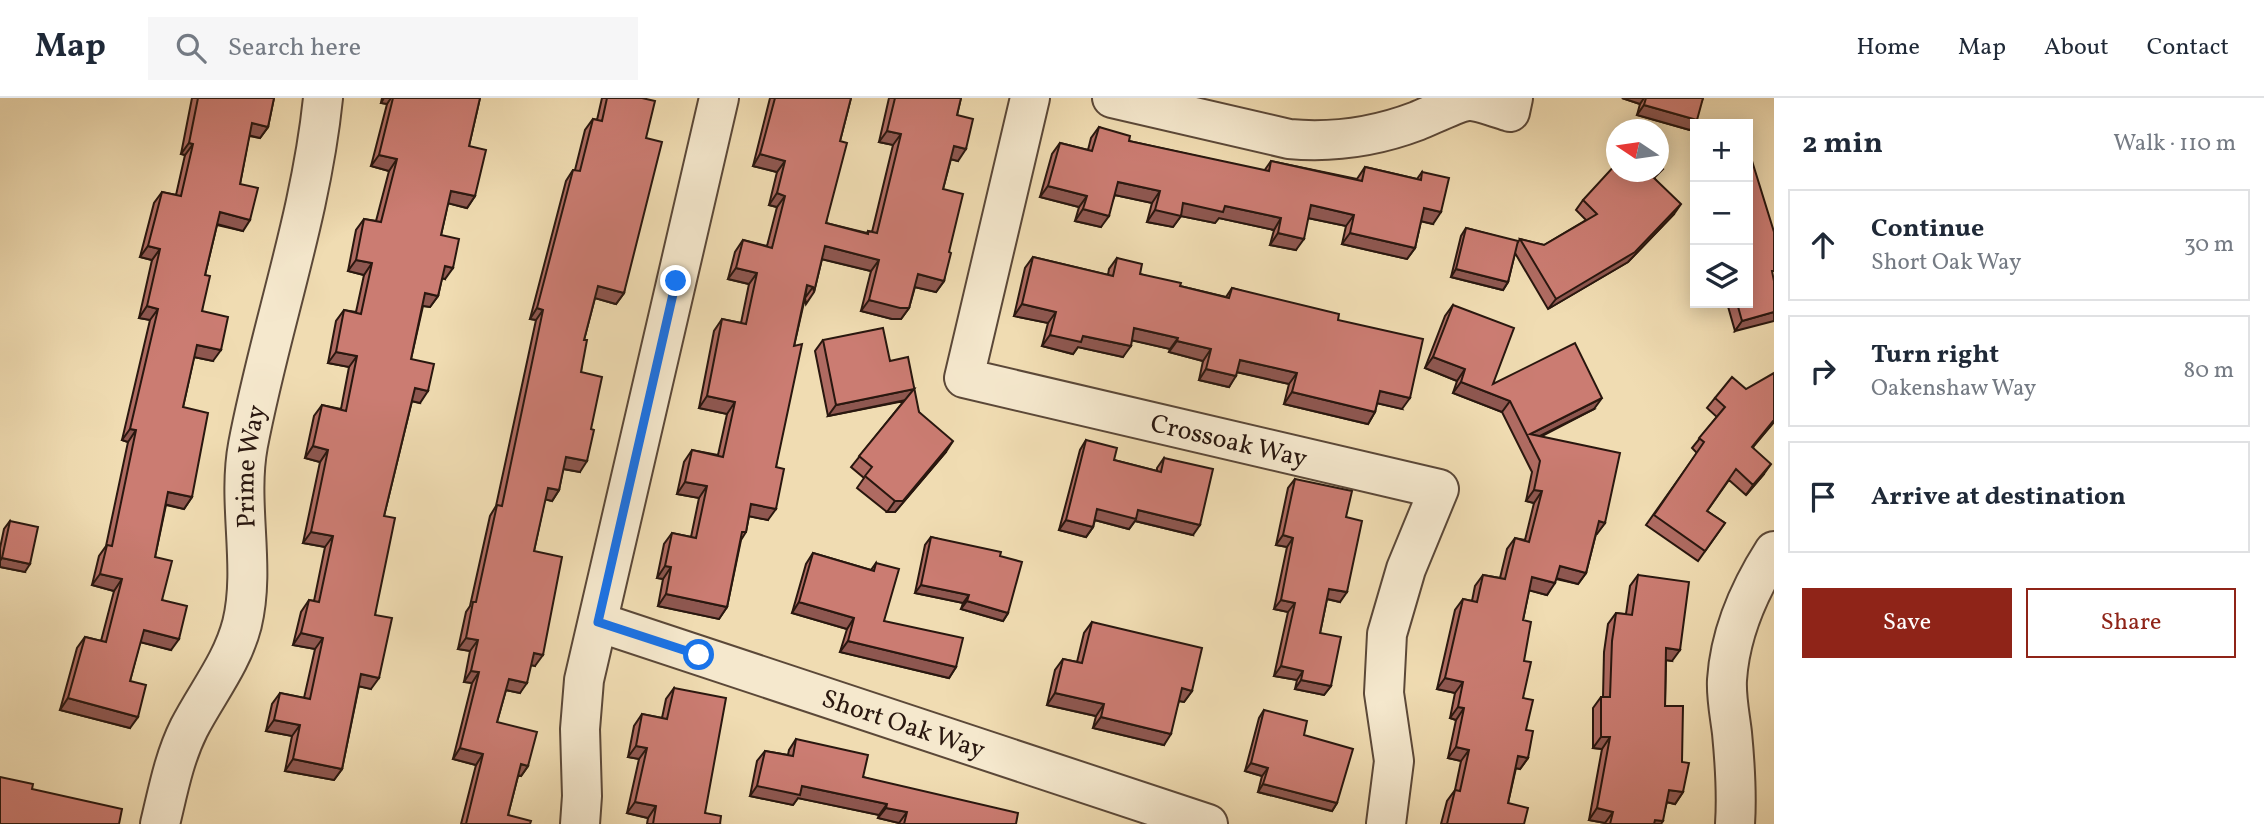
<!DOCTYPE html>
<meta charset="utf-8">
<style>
body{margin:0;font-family:Vollkorn,serif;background:#f6f6f7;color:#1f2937}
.controls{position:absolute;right:21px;top:21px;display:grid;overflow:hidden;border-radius:0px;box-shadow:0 4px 18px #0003}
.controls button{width:63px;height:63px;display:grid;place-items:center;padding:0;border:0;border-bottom:2px solid #e0e1e3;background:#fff;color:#1f2937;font:35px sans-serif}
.compass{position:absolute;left:1606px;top:21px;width:63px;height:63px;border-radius:50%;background:#fff;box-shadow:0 4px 18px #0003;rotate:283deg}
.stop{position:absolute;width:21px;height:21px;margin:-16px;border:5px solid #1a73e8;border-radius:50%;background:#fff}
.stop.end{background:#1a73e8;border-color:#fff;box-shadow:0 2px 7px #0008}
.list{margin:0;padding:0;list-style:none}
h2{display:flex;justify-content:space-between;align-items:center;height:91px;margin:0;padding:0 28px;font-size:30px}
h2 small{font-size:23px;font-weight:400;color:#747a83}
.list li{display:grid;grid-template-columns:46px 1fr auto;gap:21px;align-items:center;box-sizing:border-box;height:112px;margin:0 14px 14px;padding:0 14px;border:2px solid #e0e1e3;border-radius:0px}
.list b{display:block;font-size:26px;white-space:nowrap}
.list p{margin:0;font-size:23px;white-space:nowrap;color:#747a83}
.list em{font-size:23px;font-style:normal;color:#747a83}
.actions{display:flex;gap:14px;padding:21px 28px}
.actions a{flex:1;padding:16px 0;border:2px solid #8f2418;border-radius:0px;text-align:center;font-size:24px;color:#8f2418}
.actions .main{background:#8f2418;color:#fff}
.icon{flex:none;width:38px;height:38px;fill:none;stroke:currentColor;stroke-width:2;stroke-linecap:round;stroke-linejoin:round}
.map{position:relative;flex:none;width:1774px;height:726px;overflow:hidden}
header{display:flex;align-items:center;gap:42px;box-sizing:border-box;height:98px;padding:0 35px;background:#fff;border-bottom:2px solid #e0e1e3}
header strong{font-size:33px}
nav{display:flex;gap:38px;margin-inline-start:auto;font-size:24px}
.search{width:490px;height:63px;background:#f6f6f7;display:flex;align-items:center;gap:18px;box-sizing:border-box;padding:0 24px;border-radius:0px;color:#747a83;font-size:26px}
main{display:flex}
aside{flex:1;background:#fff}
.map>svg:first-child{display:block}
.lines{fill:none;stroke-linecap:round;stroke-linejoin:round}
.minor-casing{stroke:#5b4838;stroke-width:42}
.minor{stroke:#f5e8cd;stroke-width:38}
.wall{fill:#af6b62;stroke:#29170f;stroke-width:2}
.shaded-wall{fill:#8e5750;stroke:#29170f;stroke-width:2}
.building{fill:#cb7c72;stroke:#29170f;stroke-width:2}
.route{stroke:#1a73e8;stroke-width:9}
.labels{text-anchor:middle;stroke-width:5;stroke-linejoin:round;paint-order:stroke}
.street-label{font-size:26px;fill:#29170f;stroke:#f5e8cd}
</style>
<header>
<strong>Map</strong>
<div class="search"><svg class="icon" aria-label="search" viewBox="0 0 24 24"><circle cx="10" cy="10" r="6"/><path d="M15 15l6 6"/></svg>Search here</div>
<nav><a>Home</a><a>Map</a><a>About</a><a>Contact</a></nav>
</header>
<main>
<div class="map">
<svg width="1774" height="726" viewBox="0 0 1774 726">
<rect width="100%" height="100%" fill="#f0dcb2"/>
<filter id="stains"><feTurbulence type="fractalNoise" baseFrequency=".00286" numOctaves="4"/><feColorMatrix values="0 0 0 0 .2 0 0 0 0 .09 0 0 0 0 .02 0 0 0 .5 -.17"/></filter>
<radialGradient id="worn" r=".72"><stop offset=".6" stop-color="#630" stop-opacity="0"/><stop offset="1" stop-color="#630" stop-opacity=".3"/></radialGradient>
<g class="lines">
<!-- minor casing -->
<g class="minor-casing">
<g id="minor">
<path id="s1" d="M1030,0L964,280L1439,391L1406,471L1387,536L1384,595L1394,663L1386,726"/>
<path d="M1112,0L1289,41C1334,45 1375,39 1417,23C1430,18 1457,4 1468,3C1477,2 1500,11 1510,14L1513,0"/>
<path id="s2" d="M598,524L1208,726"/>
<path id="s3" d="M160,726C168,693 174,660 189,630C207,595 232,565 242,526C256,468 237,406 248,347C270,231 311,118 323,0"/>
<path d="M580,726L582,698L580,631L584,582L719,0"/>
<path d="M1735,726C1737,696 1735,666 1732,635C1730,618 1726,599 1727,582C1730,535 1749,492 1774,453"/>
</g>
</g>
<!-- minor -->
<use href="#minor" class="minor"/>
</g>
<!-- wall -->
<path class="wall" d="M192,0H274L268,29L260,40L249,38L240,86L243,133L217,127L205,177L202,213L213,263L194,259L183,309L192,399L184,411L166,407L155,459L171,552L140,544L130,583V630L60,612L77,550L85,539L101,543L114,493L92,487L99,458L106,448L128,344L122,342L150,222L139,220L152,162L140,159L154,105L162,94L176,97L185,57L181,56Z
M382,0H480L469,48L475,98L467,110L448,105L441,137L445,181L442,180L438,198L430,209L423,208L411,261L420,305L412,303L384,418L375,517L371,591L359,588L342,671L334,682L285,673L292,638L266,633L272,606L280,595L304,600L315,551L293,547L301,514L309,502L314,503L325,449L303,445L320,364L305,360L314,318L322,307L341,311L349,269L328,265L336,223L344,212L356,214L364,177L348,173L356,132L364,121L376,123L389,73L371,68L387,6L381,5Z
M602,0H642L646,40L624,195L616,206L595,200L584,242L581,274L580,374L563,371L559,392L552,403L545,401L534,453L535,568L531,567L520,595L506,592L497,624L528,668L521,678H518L508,717L530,726H461L476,667L453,661L472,585L464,584L470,553L458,551L466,514L470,508L490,418L496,408L536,222L530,221L566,83L573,72H575L585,32L593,21L597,22Z
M770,0H851L840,43L826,125L867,135L868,133L872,134L893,47L879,44L889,0H961L957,17L958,63L951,61L943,91L949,154L944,183L936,194L915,189L909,210L901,221H892L861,213L871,173L822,161L814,194L806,206L805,200L794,248L768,422L749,418L746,434L741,442L727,509L719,521L658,508L663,481L657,480L664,446L672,435L691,439L699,400L677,396L684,364L692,352L718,357L727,316L699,310L714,233L722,221L741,225L749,186L728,181L735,154L743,142L767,148L777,109L769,107L777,74L753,68Z
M1622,0H1703L1690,32L1637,17L1640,6Z
M1099,29L1129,43L1264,73L1271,63L1357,81L1365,69L1417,81L1422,74L1433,126L1421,123L1415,150L1407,161L1342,146L1346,128L1308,120L1296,152L1270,147L1274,132L1219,120L1215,125L1181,118L1173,129L1147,124L1152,105L1115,97L1101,129L1075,123L1079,109L1040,99L1052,56L1060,45L1088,52L1091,40Z
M1655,81L1674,116L1628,164L1548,211L1515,155L1508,184L1503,192L1451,179L1461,138L1466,130L1518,144L1520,141L1544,147L1586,122L1576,112L1583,102Z
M1033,159L1108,177L1109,171L1117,160L1140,176L1180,188L1226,199L1232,190L1338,222L1402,311L1377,305L1375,314L1368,326L1284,306L1289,286L1237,274L1229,289L1199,282L1203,263L1169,254L1170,251L1132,242L1123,259L1078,249L1073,256L1042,248L1048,225L1014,218L1025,170Z
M1773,181L1735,233L1727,205H1748Z
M1453,207L1493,286L1594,311L1540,339L1605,425L1596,436L1586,475L1578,486L1556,481L1547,497L1529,492L1523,522V600L1528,660L1520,671L1516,670L1508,705L1524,726H1441L1447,703L1455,692L1461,663L1448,660L1456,622L1450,620L1455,595L1437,591L1455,512L1463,501L1472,503L1475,488L1483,477L1500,480L1507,451L1515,440L1525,442L1534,405L1526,403L1532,374L1502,314L1453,295L1457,283L1425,270L1445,218Z
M823,242L890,263L919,314L946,354L895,414H887L857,390L864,380L851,369L904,303L828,318L815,253Z
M1715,300L1774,324L1753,349L1764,376L1746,397L1729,382L1707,413L1725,425L1698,463L1646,427L1697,355L1692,350L1717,319L1707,310Z
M1086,342L1114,362L1157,373V370L1164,360L1193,437L1135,423L1129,431L1095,422L1093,429L1086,439L1059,432L1080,352Z
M1295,381L1346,419L1340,504L1327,501L1320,535L1331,588L1324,597L1295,591L1297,582L1274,578L1288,514L1274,511L1287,449L1276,447L1288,390Z
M10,423L25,474L0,469V450L4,431Z
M931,439L1000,458L1008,515L1003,523L961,511L963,505L915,495L925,447Z
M813,455L871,472L876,465L884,523L956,569L949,580L840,554L847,531L792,515L806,466Z
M1638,477L1672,563L1666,562L1665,608L1682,664L1683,694L1675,706L1667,704L1661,726H1605V725L1589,722L1602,651L1593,650V610L1601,599H1603L1604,554L1608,526L1616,515L1626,516L1630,488Z
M1092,524L1192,593L1184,604L1179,603L1164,647L1093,630L1096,618L1047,607L1055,572L1063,561L1077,564L1084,535Z
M674,590L705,715L720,726H647L648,720L627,715L639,661L628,659L634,628L642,616L662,620L666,601Z
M1264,612L1304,637L1337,705L1332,713L1258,694L1262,678L1245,673L1259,620Z
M796,641L863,679L1016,726H899V725L878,720L879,717L798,700L793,707L750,698L757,663L765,653L788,657L789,652Z"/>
<!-- shaded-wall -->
<path class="shaded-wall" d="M384,0H391L387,6L381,5Z
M1622,0H1644L1640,6Z
M1644,7L1697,22L1690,32L1637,17Z
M252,25L268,29L260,40L244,36Z
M887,33L901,36L893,47L879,44Z
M189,45L193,46L185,57L181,56Z
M954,48L966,51L958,63L946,60Z
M760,56L785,63L777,74L753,68Z
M379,57L397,61L389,73L371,68Z
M1118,84L1160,93L1152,105L1110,96Z
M1048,88L1087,98L1079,109L1040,99Z
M451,93L475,98L467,110L443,104Z
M777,95L785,98L777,109L769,107Z
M1183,105L1225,108L1281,120L1274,132L1219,120L1215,125L1181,118L1173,129L1147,124L1155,112Z
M1681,106L1674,116L1628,164L1548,211L1556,201Z
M1311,107L1354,117L1346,128L1303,119Z
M1424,110L1441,114L1433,126L1416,122Z
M1083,111L1109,118L1101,129L1075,123Z
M220,114L250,122L243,133L213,125Z
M1278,135L1304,141L1296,152L1270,147Z
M1350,135L1415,150L1407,161L1342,146Z
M148,148L160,151L152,162L140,159Z
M825,148L879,162L871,173L817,160Z
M356,162L372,165L364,177L348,173Z
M445,168L453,170L445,181L437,179Z
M736,170L757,175L749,186L728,181Z
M1456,171L1508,184L1503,192L1451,179Z
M918,176L944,183L936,194L910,188Z
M807,187L813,189L805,200Z
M598,188L624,195L616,206L591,199Z
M425,195L438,198L430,209L417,207Z
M869,202L909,210L901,221H892L861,213Z
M1022,206L1056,214L1048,225L1014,218Z
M147,208L158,211L150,222L139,220Z
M537,210L543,212L536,222L530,221Z
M1774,214V223L1735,233L1742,223Z
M1134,230L1178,240L1170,251L1126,241Z
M1050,237L1083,238L1131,248L1123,259L1078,249L1073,256L1042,248Z
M1177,243L1211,251L1203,263L1169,254Z
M197,247L221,252L213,263L189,258Z
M336,254L357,258L349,269L328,265Z
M1433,259L1465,271L1457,283L1425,270Z
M1240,262L1297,275L1289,286L1232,273Z
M1206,271L1236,278L1229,289L1199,282Z
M1461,284L1510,303L1502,314L1453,295Z
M415,290L428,293L420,305L407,302Z
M914,291L906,302L828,318L836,307Z
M1380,293L1410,300L1402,311L1372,304Z
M1292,294L1375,314L1368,326L1284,306Z
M707,298L735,304L727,316L699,310Z
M1602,300L1594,311L1530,343V336Z
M1774,322V324L1744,359L1752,349Z
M130,331L136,332L128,344L122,342Z
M953,343L946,354L895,414H887L895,403Z
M313,348L328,352L320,364L305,360Z
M566,359L587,363L580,374L558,370Z
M1771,366L1764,376L1746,397L1753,387Z
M685,384L707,388L699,400L677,396Z
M548,390L559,392L552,403L540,400Z
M1534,392L1542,393L1534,405L1526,403Z
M168,394L192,399L184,411L160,405Z
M751,406L776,411L768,422L743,417Z
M1097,411L1138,412L1200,427L1193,437L1135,423L1129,431L1091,421Z
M1066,422L1093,429L1086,439L1059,432Z
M1599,423L1605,425L1597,436L1591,435Z
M311,434L333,438L325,449L303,445Z
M1283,437L1293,440L1287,449L1276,447Z
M2,460L30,466L25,474L0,469V463Z
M665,468L671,469L663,481L657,480Z
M1560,468L1586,475L1578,486L1552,479Z
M100,476L122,481L114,493L92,487Z
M1532,479L1555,485L1547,497L1524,491Z
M921,487L969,497L963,505L915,495Z
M1329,491L1347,494L1340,504L1323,500Z
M666,496L727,509L719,521L658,508Z
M1281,502L1295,505L1288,514L1274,511Z
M967,503L1008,515L1003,523L961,511Z
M799,504L854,520L847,531L792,515Z
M144,532L179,541L171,552L136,543Z
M301,535L323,540L315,551L293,547Z
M466,540L478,542L470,553L458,551Z
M848,543L956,569L949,580L840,554Z
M1666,550L1680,552L1672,563L1658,561Z
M534,555L543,557L535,568L526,566Z
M1281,568L1303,573L1297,582L1274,578Z
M471,573L479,574L472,585L464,584Z
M361,576L379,580L371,591L353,587Z
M1445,580L1463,584L1455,595L1437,591Z
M509,581L527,585L520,595L501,591Z
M1301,582L1331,588L1324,597L1295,591Z
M1182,590L1192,593L1184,604L1174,602Z
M1055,595L1104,606L1096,618L1047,607Z
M68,600L138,619L130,630L60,612Z
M1458,609L1464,610L1456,622L1450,620Z
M1101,619L1171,636L1164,647L1093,630Z
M274,622L300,627L292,638L266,633Z
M1601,639H1610L1602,651L1593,650Z
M636,648L647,650L639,661L628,659Z
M1456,649L1469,652L1461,663L1448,660Z
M460,650L483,656L476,667L453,661Z
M1518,658L1528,660L1520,671L1510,669Z
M293,661L342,671L334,682L285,673Z
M1251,665L1268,670L1262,678L1245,673Z
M521,666L528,668L521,678L514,676Z
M1263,686L1337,705L1332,713L1258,694Z
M757,688H802L887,706L879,717L798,700L793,707L750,698Z
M1669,692L1683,694L1675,706L1662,703Z
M635,704L656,708L648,720L627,715Z
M886,710L907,714L899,725L878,720Z
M1597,710L1613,714L1605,725L1589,722Z
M1655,722L1663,723L1661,726H1652Z"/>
<!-- building -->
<path class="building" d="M198,0H274L268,29L252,25L240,86L258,90L250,122L220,114L205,177L210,178L202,213L228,219L221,252L197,247L183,309L208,315L192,399L168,394L155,459L172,463L162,502L187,508L179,541L144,532L130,583L146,587L138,619L68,600L85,539L106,544L122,481L100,476L107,447L112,448L136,332L130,331L158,211L147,208L160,151L148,148L162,94L181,98L193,46L189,45Z
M393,0H480L469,48L486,52L475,98L451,93L441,137L459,141L453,170L445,168L438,198L425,195L411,261L434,266L428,293L415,290L384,418L395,420L375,517L392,520L379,580L361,576L342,671L293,661L300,627L274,622L280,595L310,601L323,540L301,535L309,502L319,504L333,438L311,434L328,352L313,348L322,307L346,313L357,258L336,254L344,212L361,216L372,165L356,162L364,121L381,124L397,61L379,57Z
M607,0H642L655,3L646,40L662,44L624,195L598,188L584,242H587L581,274L602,279L591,331L594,332L587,363L566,359L559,392L548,390L534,453L562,459L543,557L534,555L527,585L509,581L497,624L537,634L528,668L521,666L508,717L531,723L530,726H466L483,656L460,650L479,574L471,573L478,542L466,540L473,504H476L497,407L502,408L543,212L537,210L573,72L580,73L593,21L602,23Z
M775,0H851L840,43L847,45L826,125L868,136V133L877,135L901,36L887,33L895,0H961L957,17L973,21L966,51L954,48L943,91L963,96L949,154L951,155L944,183L918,176L909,210H900L869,202L879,162L825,148L814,194L813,189L807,187L794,248L802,246L776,369L784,371L776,411L751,406L746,434H742L727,509L666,496L671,469L665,468L672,435L696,440L707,388L685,384L692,352L723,359L735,304L707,298L722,221L746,226L757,175L736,170L743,142L772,150L785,98L777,95L785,63L760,56Z
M1646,0H1703L1697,22L1644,7Z
M1099,29L1130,38L1129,43L1269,73L1271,63L1362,83L1365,69L1421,82L1422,74L1449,80L1441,114L1424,110L1415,150L1350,135L1354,117L1311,107L1304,141L1278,135L1281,120L1225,108L1223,114L1183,105L1181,118L1155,112L1160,93L1118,84L1109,118L1083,111L1087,98L1048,88L1060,45L1092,53Z
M1748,50L1774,134V173H1772L1774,183V214L1742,223L1737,205H1748Z
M1616,66V74H1658V67L1663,71L1654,80L1681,106L1635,154L1556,201L1520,141L1544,147L1597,116L1583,102Z
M1466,130L1518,143L1508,184L1456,171Z
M1033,159L1113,178L1117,160L1142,166L1140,176L1181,185L1180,188L1229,200L1232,190L1339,216L1338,222L1423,241L1410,300L1380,293L1375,314L1292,294L1297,275L1240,262L1236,278L1206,271L1211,251L1177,243L1178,240L1134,230L1131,248L1083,238L1081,244L1050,237L1056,214L1022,206Z
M1453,207L1514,230L1493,286L1575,245L1602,300L1530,336L1620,355L1605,425L1599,423L1586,475L1560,468L1555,485L1532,479L1523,522L1531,524L1524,563L1531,564L1523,600L1533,602L1526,632L1533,633L1528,660L1518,658L1508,705L1528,710L1524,726H1447L1455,692L1460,693L1469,652L1456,649L1464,610L1458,609L1463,584L1445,580L1463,501L1477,504L1483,477L1505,481L1515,440L1529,444L1542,393L1534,392L1540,363L1510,303L1461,284L1465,271L1433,259Z
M883,230L890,263L908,259L919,314L953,343L903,403H895L865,378L872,369L859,358L914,291L836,307L823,242Z
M1774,275V322L1752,349L1771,366L1753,387L1736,371L1707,413L1725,425L1705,453L1654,417L1704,344L1699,340L1725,309L1715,300L1732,279L1746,291Z
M1086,342L1117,350L1114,362L1161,374L1164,360L1213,371L1200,427L1138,412L1136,421L1097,411L1093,429L1066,422Z
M1295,381L1352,393L1346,419L1362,423L1347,494L1329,491L1320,535L1341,539L1331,588L1301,582L1303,573L1281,568L1295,505L1281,502L1293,440L1283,437Z
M10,423L38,429L30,466L2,460Z
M931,439L1001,454L1000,458L1022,464L1008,515L967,503L969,497L921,487Z
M813,455L874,473L876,465L899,471L884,523L963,540L956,569L848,543L854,520L799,504Z
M1638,477L1689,484L1680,552L1666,550L1665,608H1683L1682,664L1689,665L1683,694L1669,692L1663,723L1655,722L1654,726H1610L1613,714L1597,710L1610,639H1601V599H1610L1612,543L1616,515L1632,517Z
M1092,524L1202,550L1192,593L1182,590L1171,636L1101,619L1104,606L1055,595L1063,561L1082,565Z
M674,590L726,600L705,715L721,718L720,726H653L656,708L635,704L647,650L636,648L642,616L667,621Z
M1264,612L1307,623L1304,637L1353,651L1337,705L1263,686L1268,670L1251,665Z
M796,641L868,657L863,679L1018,715L1016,726H904L907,714L886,710L887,706L802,688L800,697L757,688L765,653L793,658Z
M0,679L33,686L32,691L122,711L119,726H0Z"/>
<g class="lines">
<!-- route -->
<path class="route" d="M676,183L598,524L699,557"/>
</g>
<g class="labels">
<!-- street labels -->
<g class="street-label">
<text dy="9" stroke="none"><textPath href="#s1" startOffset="560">Crossoak Way</textPath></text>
<text dy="9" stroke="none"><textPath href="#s3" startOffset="376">Prime Way</textPath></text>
<text dy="9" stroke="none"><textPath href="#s2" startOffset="322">Short Oak Way</textPath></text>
</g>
</g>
<rect width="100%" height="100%" filter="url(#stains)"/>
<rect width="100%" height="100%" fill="url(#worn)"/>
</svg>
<div class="controls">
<button>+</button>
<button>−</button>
<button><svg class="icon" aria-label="layers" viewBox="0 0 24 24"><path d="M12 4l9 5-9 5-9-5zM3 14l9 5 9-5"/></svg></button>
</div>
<svg class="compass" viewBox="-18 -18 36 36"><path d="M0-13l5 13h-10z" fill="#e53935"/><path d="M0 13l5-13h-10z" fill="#747a83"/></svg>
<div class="stop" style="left:699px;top:557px"></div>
<div class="stop end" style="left:676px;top:183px"></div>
</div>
<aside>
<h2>2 min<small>Walk · 110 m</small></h2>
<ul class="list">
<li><svg class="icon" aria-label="ahead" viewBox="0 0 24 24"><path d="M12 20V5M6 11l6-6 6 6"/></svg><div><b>Continue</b><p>Short Oak Way</p></div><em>30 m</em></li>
<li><svg class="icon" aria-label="right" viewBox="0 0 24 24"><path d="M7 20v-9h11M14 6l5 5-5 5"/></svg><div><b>Turn right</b><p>Oakenshaw Way</p></div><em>80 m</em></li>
<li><svg class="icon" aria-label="arrive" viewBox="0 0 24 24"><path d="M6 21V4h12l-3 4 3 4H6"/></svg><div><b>Arrive at destination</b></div></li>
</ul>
<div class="actions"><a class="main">Save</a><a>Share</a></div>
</aside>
</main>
